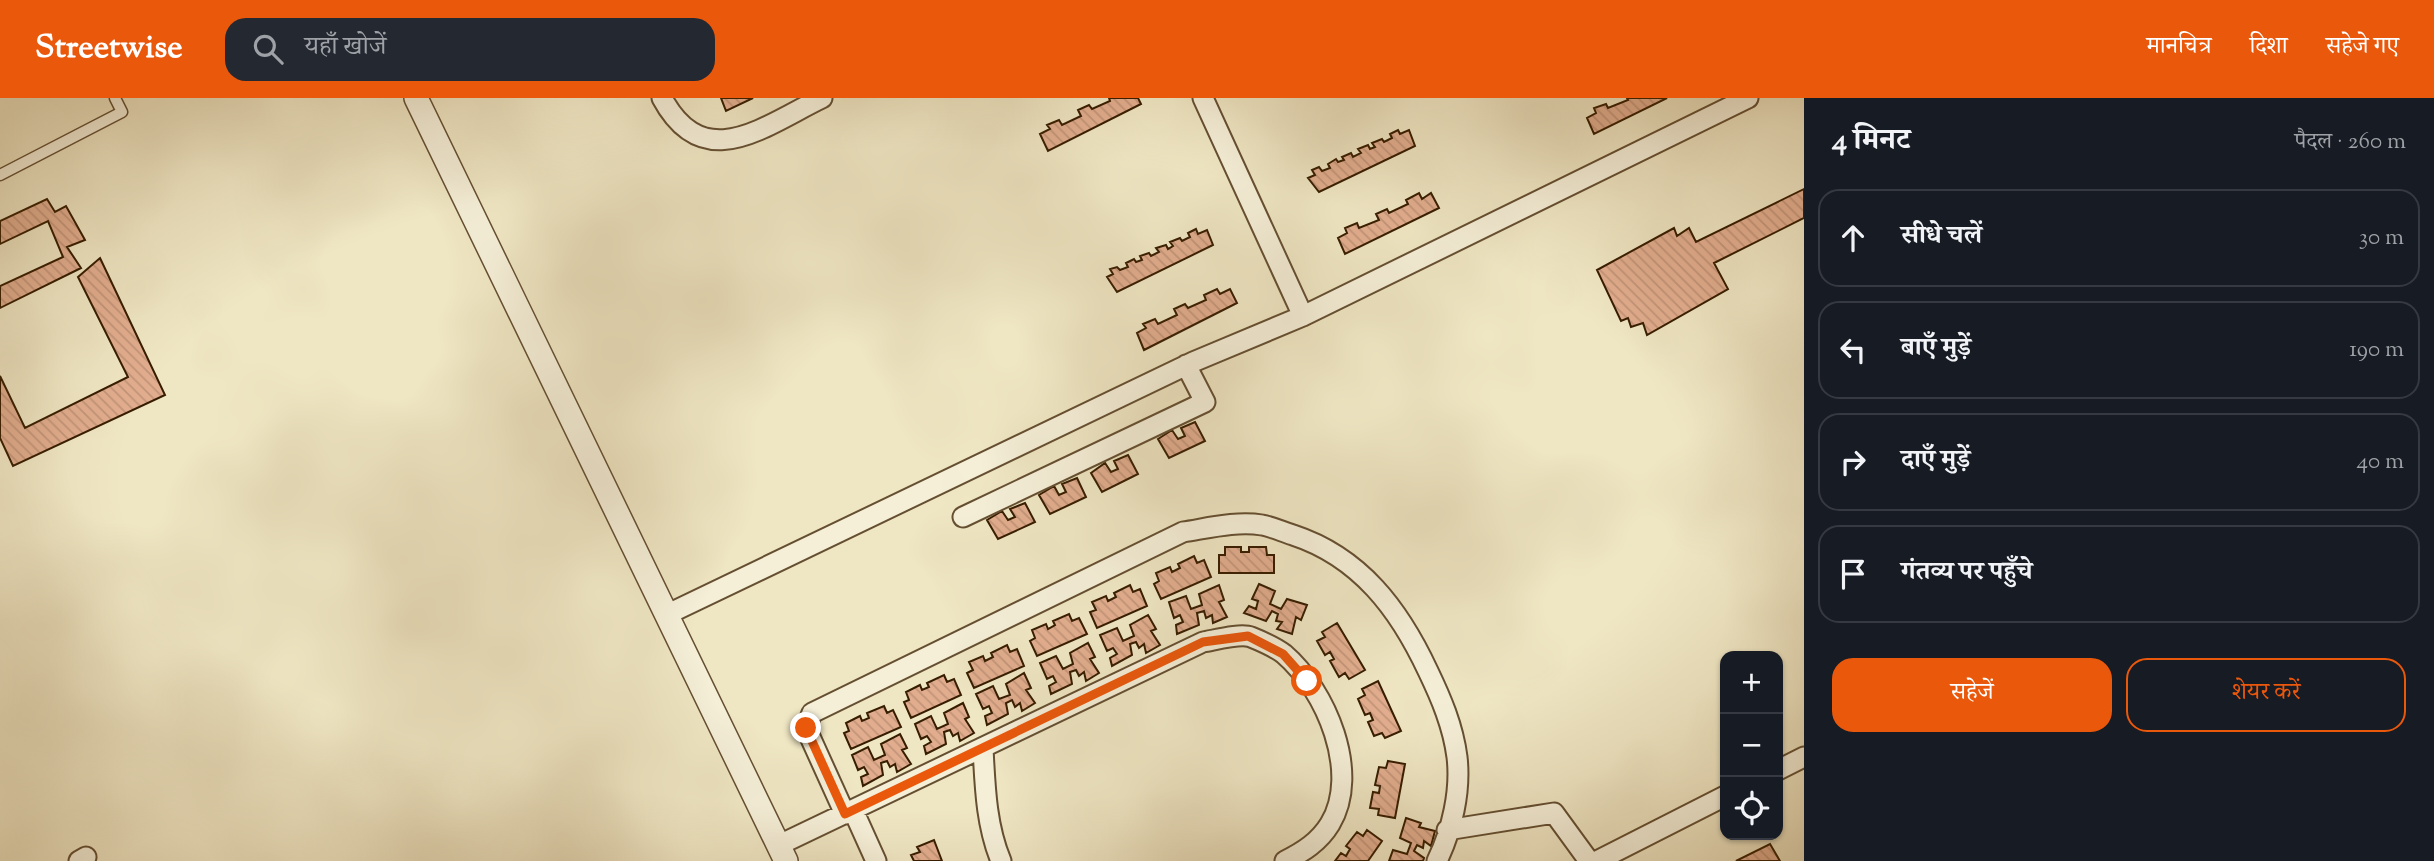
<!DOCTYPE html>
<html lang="hi">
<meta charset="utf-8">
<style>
body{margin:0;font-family:"Sorts Mill Goudy","Noto Serif Devanagari",serif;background:#242831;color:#f1f3f6}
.controls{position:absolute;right:21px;bottom:21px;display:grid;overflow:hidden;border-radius:14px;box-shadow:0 2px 5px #0004}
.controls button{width:63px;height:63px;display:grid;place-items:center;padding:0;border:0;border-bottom:2px solid #363941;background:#171b24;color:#f1f3f6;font:35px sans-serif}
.stop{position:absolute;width:21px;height:21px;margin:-16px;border:5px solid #ea580c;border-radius:50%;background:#fff}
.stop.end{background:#ea580c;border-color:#fff;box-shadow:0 2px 7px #0008}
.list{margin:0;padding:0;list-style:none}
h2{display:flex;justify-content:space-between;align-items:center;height:91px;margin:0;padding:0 28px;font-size:30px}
h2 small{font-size:23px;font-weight:400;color:#9ea1a6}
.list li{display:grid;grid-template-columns:46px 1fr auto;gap:21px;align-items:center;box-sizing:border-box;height:98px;margin:0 14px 14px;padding:0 14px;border:2px solid #363941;border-radius:21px}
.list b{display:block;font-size:26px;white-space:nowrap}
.list em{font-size:23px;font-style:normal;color:#9ea1a6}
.actions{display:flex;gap:14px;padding:21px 28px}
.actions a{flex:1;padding:16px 0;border:2px solid #ea580c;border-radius:21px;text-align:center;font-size:24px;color:#ea580c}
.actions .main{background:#ea580c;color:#fff}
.icon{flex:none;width:38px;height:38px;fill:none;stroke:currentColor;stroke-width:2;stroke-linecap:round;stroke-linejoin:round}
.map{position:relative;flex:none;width:1804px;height:763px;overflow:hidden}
header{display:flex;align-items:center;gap:42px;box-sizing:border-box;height:98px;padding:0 35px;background:#ea580c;color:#fff}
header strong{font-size:33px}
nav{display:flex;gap:38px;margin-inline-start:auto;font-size:24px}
.search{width:490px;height:63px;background:#242831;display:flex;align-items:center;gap:18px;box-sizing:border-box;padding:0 24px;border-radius:21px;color:#9ea1a6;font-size:26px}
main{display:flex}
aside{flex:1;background:#171b24}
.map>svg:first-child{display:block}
.building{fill:url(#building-back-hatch);stroke:#371d00;stroke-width:2}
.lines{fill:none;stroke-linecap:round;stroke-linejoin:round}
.service-casing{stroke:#654f31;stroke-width:13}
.minor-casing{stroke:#654f31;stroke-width:23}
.tertiary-casing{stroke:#654f31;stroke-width:26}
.service{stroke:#f5efd8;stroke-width:10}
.minor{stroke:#f5efd8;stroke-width:19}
.tertiary{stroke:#f5efd8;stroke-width:23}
.route{stroke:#ea580c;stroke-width:9}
</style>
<header>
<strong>Streetwise</strong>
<div class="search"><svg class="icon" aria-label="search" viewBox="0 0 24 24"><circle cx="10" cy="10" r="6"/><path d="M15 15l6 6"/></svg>यहाँ खोजें</div>
<nav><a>मानचित्र</a><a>दिशा</a><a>सहेजे गए</a></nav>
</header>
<main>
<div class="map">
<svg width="1804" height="763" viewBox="0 0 1804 763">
<defs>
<pattern id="building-back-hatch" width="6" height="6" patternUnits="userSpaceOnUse" patternTransform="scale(1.75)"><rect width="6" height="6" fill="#e1ad8e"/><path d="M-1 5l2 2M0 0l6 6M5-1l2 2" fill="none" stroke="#c29479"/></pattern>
</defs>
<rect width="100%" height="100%" fill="#efe6c3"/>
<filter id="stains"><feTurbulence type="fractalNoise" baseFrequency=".00286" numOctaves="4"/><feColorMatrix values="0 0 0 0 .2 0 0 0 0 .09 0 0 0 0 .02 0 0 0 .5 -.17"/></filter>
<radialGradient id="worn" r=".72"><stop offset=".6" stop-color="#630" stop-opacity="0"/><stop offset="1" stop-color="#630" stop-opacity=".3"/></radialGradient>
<!-- building -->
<path class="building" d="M721,0H753L726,13Z
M1109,0H1138L1141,6L1048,53L1040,36L1050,31L1047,27L1059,22L1062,27L1081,18L1078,12L1089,7L1092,11L1110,3Z
M1627,0H1667L1594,36L1587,20L1596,15L1594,10L1606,6L1608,10L1628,2Z
M1398,32L1400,36L1409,32L1415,48L1319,94L1308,80L1315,77L1312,72L1319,69L1322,73L1330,70L1328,66L1336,61L1338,64L1344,62L1342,59L1351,55L1353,59L1361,55L1358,51L1368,47L1370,51L1375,49L1372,45L1382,41L1384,44L1392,40L1390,36Z
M1804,91V120L1714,165L1728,191L1647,237L1643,225L1631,229L1628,220L1621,223L1597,172L1674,130L1677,138L1689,130L1696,144Z
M1419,95L1422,101L1431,95L1439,110L1345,156L1338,140L1347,135L1345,130L1357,125L1359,130L1379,122L1376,116L1387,111L1389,115L1408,106L1406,102Z
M47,101L55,114L66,108L85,142L67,149L81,170L0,210V188L63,159L48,123L0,146V123Z
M1196,131L1198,136L1207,132L1213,147L1117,194L1107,179L1113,176L1110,171L1117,169L1120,172L1128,169L1126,165L1134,161L1136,164L1142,162L1140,158L1149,155L1151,158L1159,154L1156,150L1166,147L1168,151L1173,148L1170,144L1180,140L1182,143L1190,139L1188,135Z
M100,160L165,297L13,368L0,340V278L25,330L128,279L78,179Z
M1217,191L1220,196L1230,191L1237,205L1144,252L1137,235L1146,230L1143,226L1155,221L1158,226L1177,217L1174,211L1185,206L1188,210L1206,202L1204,197Z
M1195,324L1205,343L1169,360L1158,341L1172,332L1178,341L1185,338L1181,330Z
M1128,357L1138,376L1102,394L1091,375L1105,365L1111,374L1118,371L1114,363Z
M1077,380L1086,399L1050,416L1039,397L1054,388L1059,397L1066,394L1062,386Z
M1025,405L1035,424L998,441L987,422L1002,413L1008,422L1015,419L1010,411Z
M1225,449H1241V454H1249V449H1266L1267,457H1274V475H1219V457H1225Z
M1194,458L1197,465L1204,462L1211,479L1161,501L1154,486L1159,483L1156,475L1170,469L1172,474L1180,470L1178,466Z
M1259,486L1275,493L1270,506L1281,511L1287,501L1307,507L1301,522L1296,519L1292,536L1277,531L1282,524L1276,523L1278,516L1272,513L1266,523L1244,515L1249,508L1256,511L1258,503L1252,501Z
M1130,487L1133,494L1140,491L1147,508L1097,530L1090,514L1096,512L1092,504L1106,498L1108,503L1116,499L1114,495Z
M1219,487L1224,502L1219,504L1227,519L1213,525L1212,517L1206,520L1204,513L1197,515L1199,527L1177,536L1176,527L1183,524L1180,517L1174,520L1169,504L1186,498L1191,511L1202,507L1199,496Z
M1069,516L1072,523L1079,520L1087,536L1037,558L1030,543L1035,540L1032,532L1046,526L1048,531L1055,527L1053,523Z
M1148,517L1156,531L1151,533L1160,547L1146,555L1144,546L1139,550L1136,544L1130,546L1132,557L1112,568L1110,560L1117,556L1113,550L1107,553L1100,537L1117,530L1123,543L1134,538L1130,527Z
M1337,525L1365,572L1349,581L1345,575L1339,579L1330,563L1334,561L1330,554L1325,557L1317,543L1325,539L1322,534Z
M1088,545L1095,559L1090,561L1099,575L1086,583L1084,574L1079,578L1076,572L1070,574L1072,586L1051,596L1049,588L1056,584L1053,578L1047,581L1040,565L1056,558L1063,571L1073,566L1070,555Z
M1007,547L1010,554L1017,551L1024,568L974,590L967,575L973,572L969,564L983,558L985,563L993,559L991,555Z
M1024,575L1031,590L1026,592L1035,605L1022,613L1020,605L1015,609L1012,602L1006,605L1008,616L987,627L985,618L992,615L989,608L983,611L976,596L993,588L999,601L1010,597L1006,586Z
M944,577L947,584L954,581L961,597L911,620L904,604L909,602L906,594L920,587L922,592L929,589L927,585Z
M1378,583L1401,633L1385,640L1382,635L1374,638L1368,624L1373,622L1370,615L1365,617L1358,601L1365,597L1362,591Z
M963,605L969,619L965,621L974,635L960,643L958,635L953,638L950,632L944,634L946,646L926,656L924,648L931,644L927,638L921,641L915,626L931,618L937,631L948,626L944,615Z
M884,608L887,615L893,612L901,629L851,651L844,635L849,633L846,625L860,618L862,623L869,620L867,615Z
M900,636L907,650L902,652L911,666L897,674L895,666L890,669L887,663L881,665L883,677L863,688L861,679L868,676L864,669L858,672L852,657L868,649L874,662L885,657L881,646Z
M1388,663L1405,666L1395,720L1378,717L1379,711L1370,710L1373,694L1379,695L1380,688L1375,687L1379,669L1386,670Z
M1406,720L1421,725L1419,729L1435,733L1431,748L1424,743L1423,750L1417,747L1414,753L1424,760L1423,763H1389L1393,752L1407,756L1411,745L1400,740Z
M1367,732L1382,743L1368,763H1335L1341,755L1346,758L1350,751L1346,748L1357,734L1363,738Z
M934,742L942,763H914L911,757L920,754L917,749Z
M1770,746L1780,763H1736Z"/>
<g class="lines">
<!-- service casing -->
<g class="service-casing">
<path id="service" d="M0,77L122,14L115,0"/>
</g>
<!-- minor casing -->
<g class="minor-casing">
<path id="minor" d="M662,0C704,78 764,28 822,0
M1203,0L1303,218
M963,419L1205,304L1186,267
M668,516L1193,264L1303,218L1748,0
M983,650C985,688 986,727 1001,763
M1778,672L1804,659
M853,712L876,763
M845,716L806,630L812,615L1183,434C1209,430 1236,423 1262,427C1273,429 1283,434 1293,437C1360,459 1399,511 1428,573C1441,600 1453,628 1457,659C1461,693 1452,732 1437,763
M1447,732L1554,715L1589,763
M779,747L1203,544C1215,542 1241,535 1251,539C1261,543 1276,550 1284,556C1326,592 1361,675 1330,726C1319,744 1303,754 1285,763
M79,763L86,759
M1597,763L1725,698"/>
</g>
<!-- tertiary casing -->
<g class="tertiary-casing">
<path id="tertiary" d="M416,0L786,763"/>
</g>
<!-- service -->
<use href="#service" class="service"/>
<!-- minor -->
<use href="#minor" class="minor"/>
<!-- tertiary -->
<use href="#tertiary" class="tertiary"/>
</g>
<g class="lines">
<!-- route -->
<path class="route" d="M806,630L845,716L1203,544L1248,538L1283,556L1307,583"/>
</g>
<rect width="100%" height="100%" filter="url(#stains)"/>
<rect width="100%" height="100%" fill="url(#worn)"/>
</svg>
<div class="controls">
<button>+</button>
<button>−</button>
<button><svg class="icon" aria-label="locate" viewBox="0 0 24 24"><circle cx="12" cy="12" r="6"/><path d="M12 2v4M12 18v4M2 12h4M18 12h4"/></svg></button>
</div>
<div class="stop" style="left:1307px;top:583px"></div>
<div class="stop end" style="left:806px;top:630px"></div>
</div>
<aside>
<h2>4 मिनट<small>पैदल · 260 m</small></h2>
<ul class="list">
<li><svg class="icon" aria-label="ahead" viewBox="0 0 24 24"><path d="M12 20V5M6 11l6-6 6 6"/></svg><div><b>सीधे चलें</b></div><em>30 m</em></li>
<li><svg class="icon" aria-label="left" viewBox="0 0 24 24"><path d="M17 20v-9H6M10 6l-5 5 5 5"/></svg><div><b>बाएँ मुड़ें</b></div><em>190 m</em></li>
<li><svg class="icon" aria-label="right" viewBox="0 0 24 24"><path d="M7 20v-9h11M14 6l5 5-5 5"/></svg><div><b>दाएँ मुड़ें</b></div><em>40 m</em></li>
<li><svg class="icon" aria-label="arrive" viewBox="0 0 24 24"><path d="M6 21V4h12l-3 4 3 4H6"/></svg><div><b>गंतव्य पर पहुँचे</b></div></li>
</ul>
<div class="actions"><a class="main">सहेजें</a><a>शेयर करें</a></div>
</aside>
</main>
